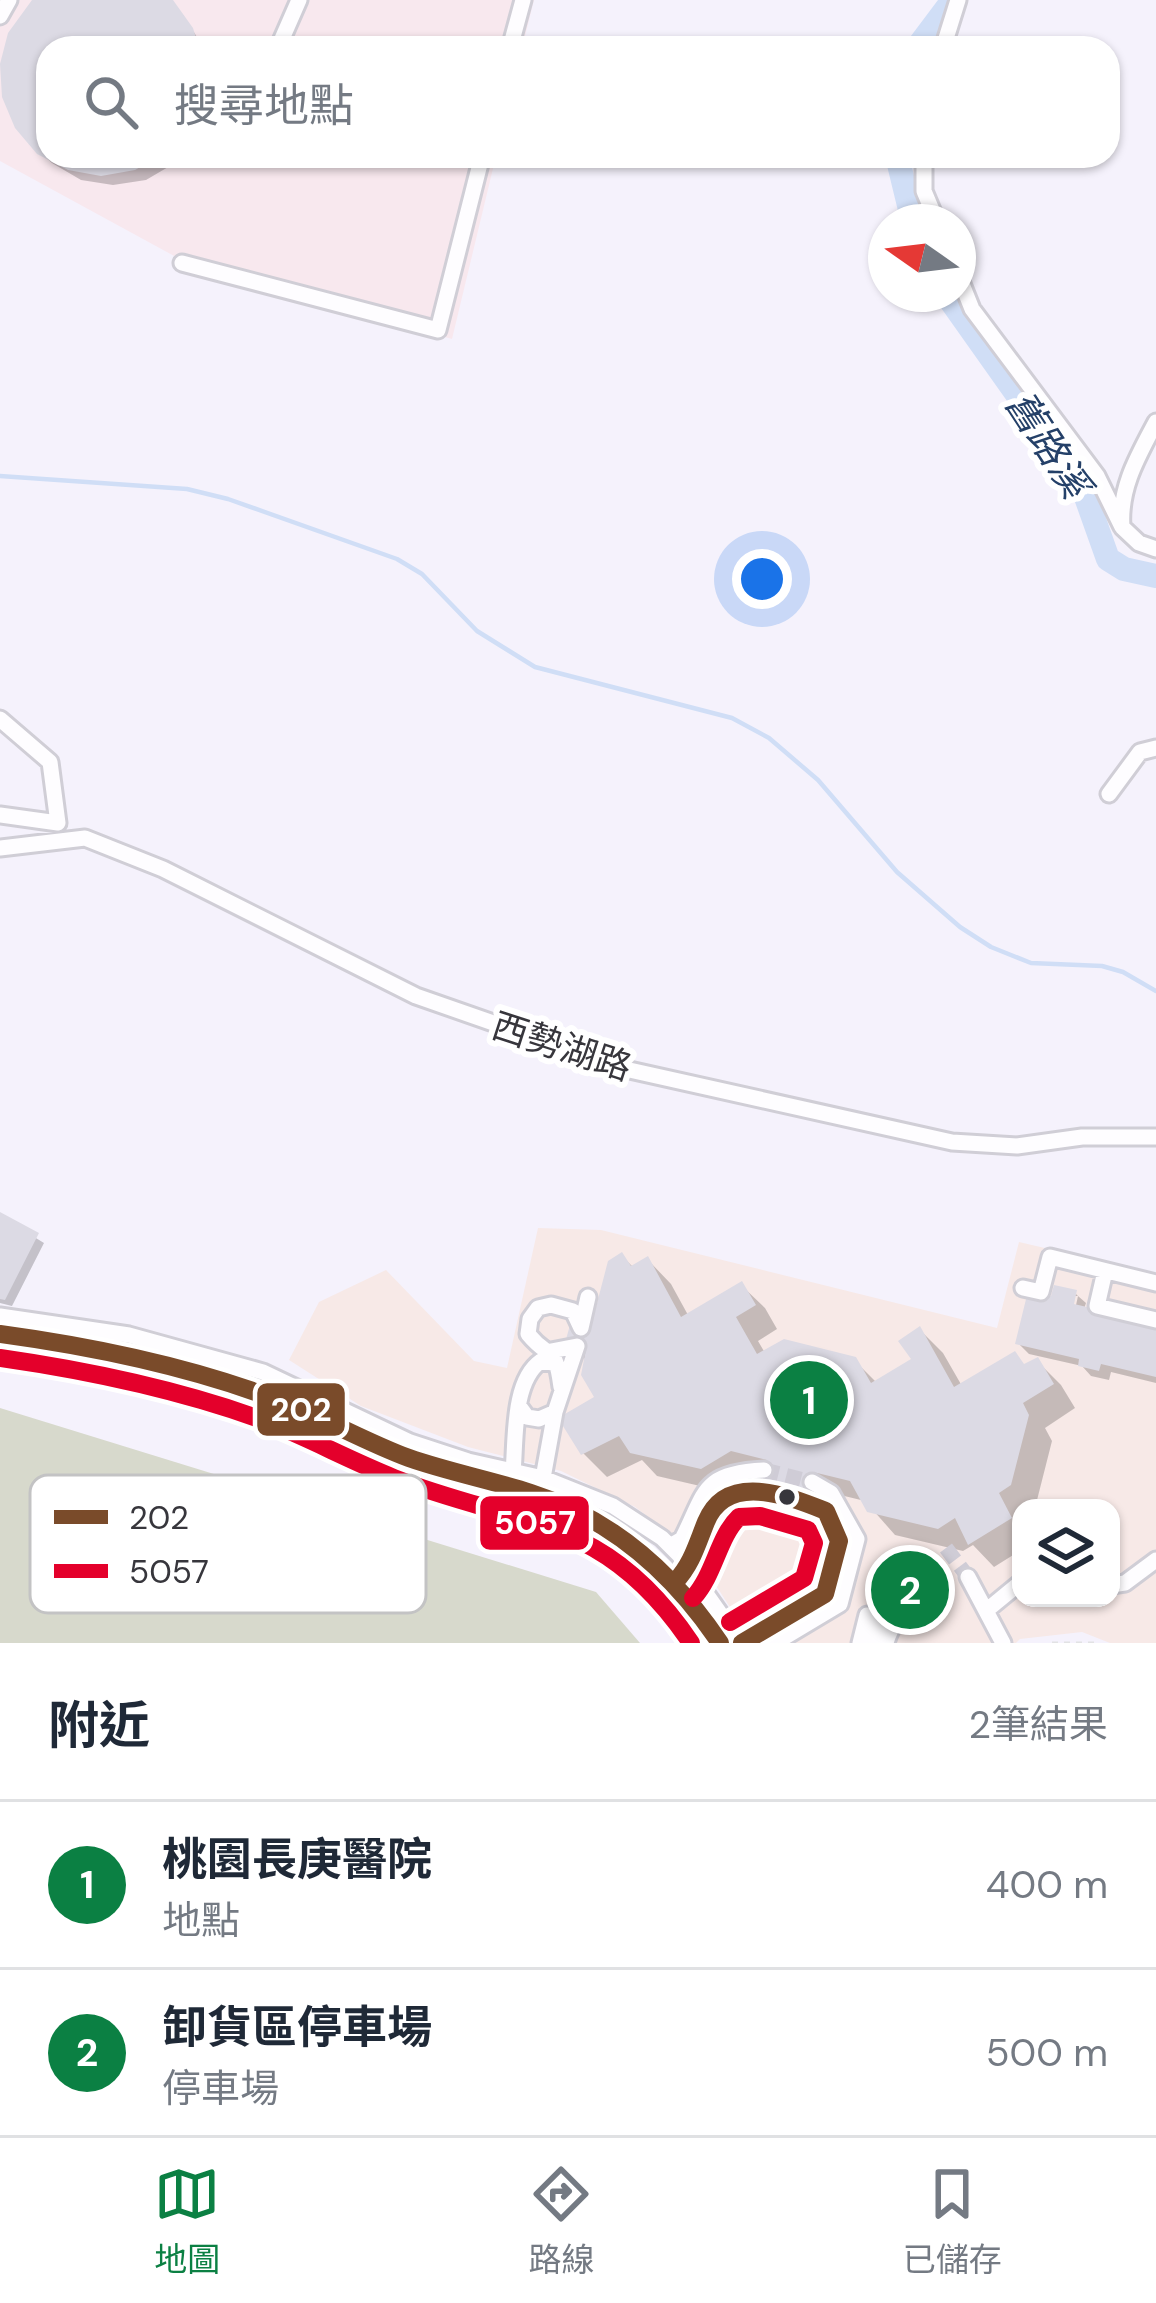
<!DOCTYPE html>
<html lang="zh-TW">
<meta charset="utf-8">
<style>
body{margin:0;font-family:"DM Sans","Noto Sans TC",sans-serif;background:#f6f6f7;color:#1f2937}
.controls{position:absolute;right:36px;bottom:36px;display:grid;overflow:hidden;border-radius:24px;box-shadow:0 3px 9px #0004}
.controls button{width:108px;height:108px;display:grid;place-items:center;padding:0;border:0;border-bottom:3px solid #e0e1e3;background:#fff;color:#1f2937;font:60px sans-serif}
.compass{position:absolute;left:868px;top:204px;width:108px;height:108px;border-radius:50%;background:#fff;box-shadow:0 3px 9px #0004;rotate:284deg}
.you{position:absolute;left:762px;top:579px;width:42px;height:42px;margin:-30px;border:9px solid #fff;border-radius:50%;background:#1a73e8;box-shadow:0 0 0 18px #1a73e833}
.badge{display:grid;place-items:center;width:78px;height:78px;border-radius:50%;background:#0b8043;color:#fff;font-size:39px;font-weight:700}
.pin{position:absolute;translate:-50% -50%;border:6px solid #fff;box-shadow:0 3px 12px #0006}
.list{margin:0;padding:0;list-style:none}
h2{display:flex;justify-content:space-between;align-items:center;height:156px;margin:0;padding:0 48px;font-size:51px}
h2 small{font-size:39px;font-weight:400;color:#747a83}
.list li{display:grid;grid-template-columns:78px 1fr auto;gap:36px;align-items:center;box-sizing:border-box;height:168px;padding:0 48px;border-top:3px solid #e0e1e3}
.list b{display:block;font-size:45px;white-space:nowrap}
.list p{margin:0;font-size:39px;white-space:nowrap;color:#747a83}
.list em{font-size:39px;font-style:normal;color:#747a83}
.icon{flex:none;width:66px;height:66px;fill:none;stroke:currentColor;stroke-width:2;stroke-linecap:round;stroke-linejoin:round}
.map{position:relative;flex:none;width:1156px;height:1643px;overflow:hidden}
.search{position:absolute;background:#fff;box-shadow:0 3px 9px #0004;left:36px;right:36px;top:36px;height:132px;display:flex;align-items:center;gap:30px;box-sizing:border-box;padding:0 42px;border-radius:36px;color:#747a83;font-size:45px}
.sheet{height:492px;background:#fff}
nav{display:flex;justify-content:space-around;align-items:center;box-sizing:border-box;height:168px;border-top:3px solid #e0e1e3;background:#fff;font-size:33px;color:#747a83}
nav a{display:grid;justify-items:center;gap:6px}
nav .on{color:#0b8043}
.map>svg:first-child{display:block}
.industrial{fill:#f8e8ee}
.medical{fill:#f7e9e7;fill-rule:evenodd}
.green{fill:#d7d9cc}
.shadow{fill:#0003}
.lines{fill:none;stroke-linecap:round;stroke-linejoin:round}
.stream{stroke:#d0def6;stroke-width:4.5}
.river{stroke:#d0def6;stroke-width:24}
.building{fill:#dcdae4}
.minor-tunnel{stroke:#cfccd6;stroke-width:15;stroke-dasharray:15 8;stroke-linecap:butt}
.minor-casing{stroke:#d0ced6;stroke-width:21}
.path{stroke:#e2e2e4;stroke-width:3;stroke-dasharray:6 6;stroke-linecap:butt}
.minor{stroke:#fefdff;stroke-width:15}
.bus-1-casing{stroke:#fff;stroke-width:27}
.bus-2-casing{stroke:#fff;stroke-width:27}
.bus-1{stroke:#7a4b2a;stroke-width:18}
.bus-2{stroke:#e4002b;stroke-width:18}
.bus-dot{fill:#37363c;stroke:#fff;stroke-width:4.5}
.labels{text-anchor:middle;stroke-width:12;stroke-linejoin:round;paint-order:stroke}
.street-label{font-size:36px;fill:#37363c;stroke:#fff}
.water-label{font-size:39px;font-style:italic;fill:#244068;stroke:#fff}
.key{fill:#fff;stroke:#c3c3c4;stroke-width:3}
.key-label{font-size:33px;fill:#37363c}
.line-badge{stroke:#fff;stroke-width:4.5}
.badge-label{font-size:33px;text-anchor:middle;font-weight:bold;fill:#fff}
</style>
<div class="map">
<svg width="1156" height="1643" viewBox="0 0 1156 1643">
<rect width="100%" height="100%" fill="#f5f2fc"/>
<!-- industrial -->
<path class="industrial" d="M0,0H534L522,48H48V156H496L452,339L198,269L0,161Z"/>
<!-- medical -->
<path class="medical" d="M538,1228L601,1230L997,1328L1019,1242L1156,1274V1643H1110L1082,1632L1020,1639L1016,1643H753L695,1553L635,1507L561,1471L468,1447L361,1406L289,1360L319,1302L386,1270L474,1361L507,1368ZM1021,1508H1111V1598H1021Z"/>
<!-- green -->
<path class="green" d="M0,1408L596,1592L640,1643H0Z"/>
<!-- shadow -->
<path class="shadow" d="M37,0H168L183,15L204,48H48V156H182L175,163L146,180L113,185L81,180L52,163L40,152Z
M0,1216L44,1243L12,1306L0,1303Z
M622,1256L634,1268L648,1260L671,1284L688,1315L741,1285L765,1308L777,1329L758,1341L765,1353L854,1360L877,1383L916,1360L920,1330L943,1353L962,1386L1037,1361L1061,1385L1075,1408L1045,1428L1052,1441L1035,1508H1021V1550L994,1567L973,1545L963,1551L895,1535L865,1501L836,1494L827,1532L784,1523L760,1499L766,1476L757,1474L726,1492L657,1476L642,1460L607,1477L583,1453L599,1398L586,1360L568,1342L593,1334Z
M1075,1293L1078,1296H1072L1073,1319L1078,1296L1086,1303L1084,1309L1156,1326V1383L1111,1372L1109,1380L1091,1376L1082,1366L1029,1354L1018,1343L1053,1300Z"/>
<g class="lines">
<!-- stream -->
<path class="stream" d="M0,476L187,489L228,499L397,559L422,574L477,631L535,667L732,718L769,738L818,780L897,872L960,927L991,947L1031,963L1102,966L1123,972L1156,991"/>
<!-- river -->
<path class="river" d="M917,48L953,0
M897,156L913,222
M946,294L1082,486L1108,559L1124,569L1156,576"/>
</g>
<!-- building -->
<path class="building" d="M32,0H173L193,28L199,48H48V156H160L135,170L101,176L68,170L37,154L15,128L2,97L0,64L8,33Z
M0,1212L39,1233L5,1300L0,1299Z
M622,1252L631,1266L648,1256L681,1317L742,1281L756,1305L736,1317L757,1354L784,1339L856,1357L871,1383L911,1359L898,1341L920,1326L954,1387L1015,1351L1024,1364L1038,1357L1054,1384L1023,1403L1029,1415L1011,1485L999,1493L1012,1518L968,1545L955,1518L938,1529L867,1512L850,1481L813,1472L803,1509L757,1500L767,1460L731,1451L701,1469L630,1453L619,1436L581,1455L558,1418L594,1397L581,1375L586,1349L565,1343L570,1325L590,1330L608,1261Z
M1054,1285L1077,1290L1074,1304L1156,1323V1377L1101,1364L1099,1371L1078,1366L1079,1359L1015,1344L1028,1291L1051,1296Z"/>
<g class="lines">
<!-- minor-tunnel -->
<path class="minor-tunnel" d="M764,1470L812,1482
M758,1491L806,1503
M946,1548L968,1577"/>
<!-- minor casing -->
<g class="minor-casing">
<path id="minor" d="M0,16L9,0
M278,48L299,0
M510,48L523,0
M943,48L958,0
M924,156V191L937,222
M182,263L438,330L482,156
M958,274L972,309L1097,476L1122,527
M1156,422C1138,456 1119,488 1122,527L1139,543L1156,549
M0,719L50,762L58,823L0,815
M1109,794L1140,752L1156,748
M0,848L85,838L163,869L416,996L625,1069L952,1142L1017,1146L1082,1137H1156
M1105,1271L1097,1306L1156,1320
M1023,1288L1041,1292L1050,1257L1156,1283
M0,1316L129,1335L263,1372L410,1442L468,1461L543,1478L613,1506L662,1538L679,1555L741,1643
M581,1328L588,1297
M0,1334C92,1346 179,1364 266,1396C315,1413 360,1440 409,1458C449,1472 491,1481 532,1493C613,1517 676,1572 720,1643
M561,1387C555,1343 551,1362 528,1334L530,1319L538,1308L551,1305L573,1311L581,1328
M519,1406L527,1417L539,1419L555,1412
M513,1472C516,1440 512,1381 541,1361L553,1363
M543,1478L555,1412L577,1346L551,1351
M670,1546L682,1539C706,1492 701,1473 764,1470
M686,1571C713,1532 694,1492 758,1491
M968,1577L1003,1643
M1111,1585L1125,1583L1156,1560
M987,1610L1021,1582
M742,1643L825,1594L839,1541L826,1511L806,1503
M775,1643L840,1604L857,1539L831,1493L812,1482
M860,1643L867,1615
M875,1643L885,1605
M886,1643C891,1622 906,1611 910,1590"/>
</g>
<!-- path -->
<path class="path" d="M541,1513C598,1543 662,1584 691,1643
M1052,1643H1098"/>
<!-- minor -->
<use href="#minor" class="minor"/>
<!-- bus-1 casing -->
<g class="bus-1-casing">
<path id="bus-1" d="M0,1334C96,1347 192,1367 283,1402C326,1419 366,1442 409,1458C449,1472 491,1480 531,1493C613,1519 673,1573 720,1643
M675,1582C692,1564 697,1544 706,1522C727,1471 788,1496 826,1511L839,1541L825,1594L742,1643"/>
</g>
<!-- bus-2 casing -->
<g class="bus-2-casing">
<path id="bus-2" d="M0,1358C91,1371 181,1390 268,1422C311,1439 351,1461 394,1478C521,1527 605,1515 691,1643
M693,1598C715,1574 718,1537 739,1517L760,1516L808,1530L814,1543L804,1578L730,1622"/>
</g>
<!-- bus-1 -->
<use href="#bus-1" class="bus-1"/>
<!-- bus-2 -->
<use href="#bus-2" class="bus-2"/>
</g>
<!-- markers -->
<circle class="bus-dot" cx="787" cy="1497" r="10"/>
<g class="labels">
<!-- street labels -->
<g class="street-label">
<text transform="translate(562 1046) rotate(18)" y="13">西勢湖路</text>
</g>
<!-- water labels -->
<g class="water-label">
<text transform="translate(1048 444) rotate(57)" y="14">舊路溪</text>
</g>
</g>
<!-- legend -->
<rect x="30" y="1475" width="396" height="138" rx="18" class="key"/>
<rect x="54" y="1510" width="54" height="14" fill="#7a4b2a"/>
<rect x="54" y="1564" width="54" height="14" fill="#e4002b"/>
<g class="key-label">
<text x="129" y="1529">202</text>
<text x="129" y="1583">5057</text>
</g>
<g class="line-badge">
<rect x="255" y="1381" width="92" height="57" rx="12" fill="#7a4b2a"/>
<rect x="478" y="1494" width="113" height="58" rx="12" fill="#e4002b"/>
</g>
<g class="badge-label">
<text x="301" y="1421">202</text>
<text x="535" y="1534">5057</text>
</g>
</svg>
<div class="controls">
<button><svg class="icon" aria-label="layers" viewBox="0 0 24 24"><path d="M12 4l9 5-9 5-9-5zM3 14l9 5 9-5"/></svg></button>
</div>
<svg class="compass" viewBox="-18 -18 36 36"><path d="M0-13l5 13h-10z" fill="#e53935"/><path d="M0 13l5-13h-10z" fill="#747a83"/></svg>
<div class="you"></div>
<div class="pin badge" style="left:809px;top:1400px">1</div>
<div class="pin badge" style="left:910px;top:1590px">2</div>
<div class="search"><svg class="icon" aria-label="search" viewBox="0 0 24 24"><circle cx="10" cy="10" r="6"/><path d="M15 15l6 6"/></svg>搜尋地點</div>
</div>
<section class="sheet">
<h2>附近<small>2筆結果</small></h2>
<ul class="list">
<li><span class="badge">1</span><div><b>桃園長庚醫院</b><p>地點</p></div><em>400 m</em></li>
<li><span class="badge">2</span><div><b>卸貨區停車場</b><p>停車場</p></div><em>500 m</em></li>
</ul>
</section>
<nav>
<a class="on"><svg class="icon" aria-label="map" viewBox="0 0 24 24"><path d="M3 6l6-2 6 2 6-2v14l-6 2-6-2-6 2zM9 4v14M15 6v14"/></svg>地圖</a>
<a><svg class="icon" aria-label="directions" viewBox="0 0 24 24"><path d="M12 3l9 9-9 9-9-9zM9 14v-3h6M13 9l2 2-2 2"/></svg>路線</a>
<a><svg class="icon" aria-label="saved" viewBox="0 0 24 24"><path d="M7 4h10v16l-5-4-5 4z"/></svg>已儲存</a>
</nav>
